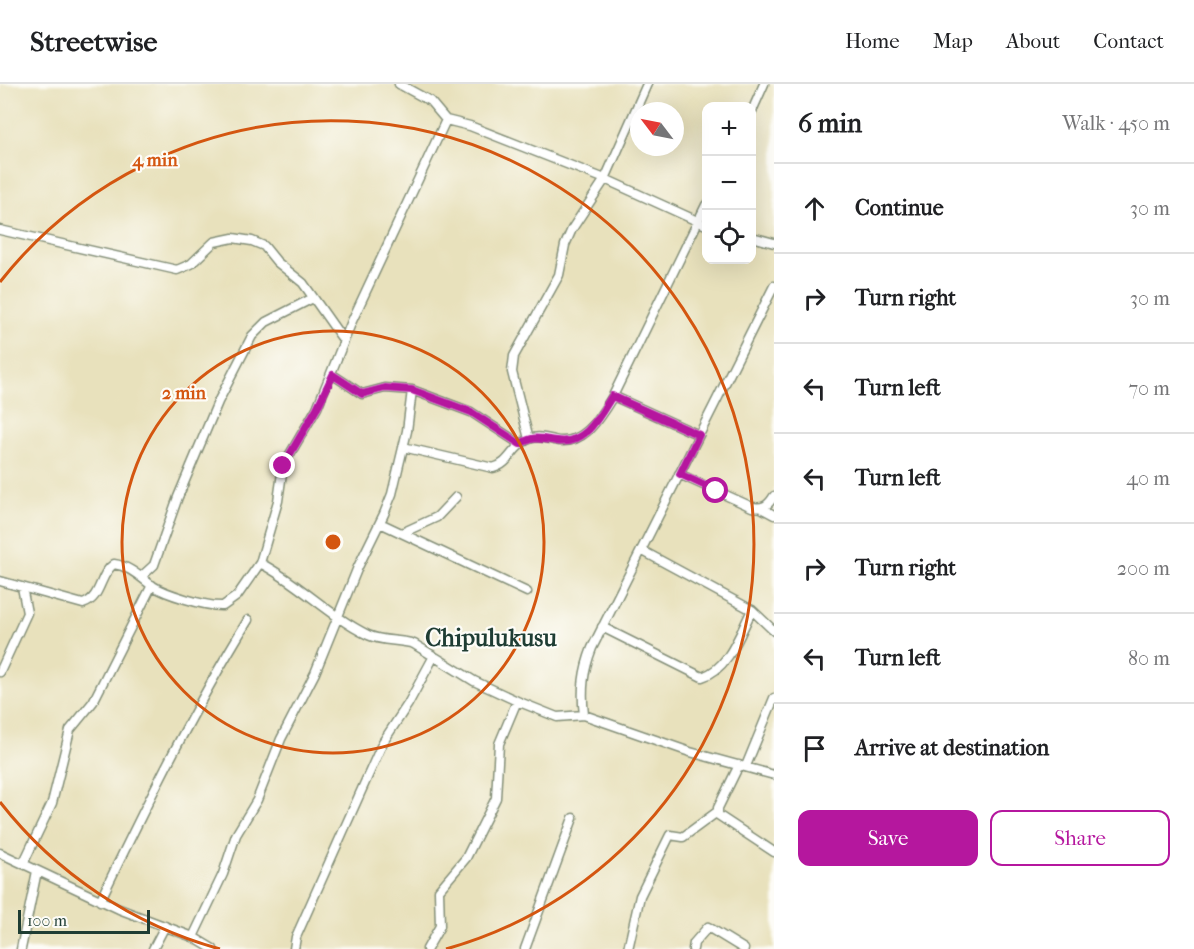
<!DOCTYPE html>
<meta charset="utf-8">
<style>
body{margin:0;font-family:"IM FELL French Canon",serif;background:#f6f6f6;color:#202124}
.controls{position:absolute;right:18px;top:18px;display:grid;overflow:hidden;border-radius:12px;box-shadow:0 6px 24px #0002}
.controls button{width:54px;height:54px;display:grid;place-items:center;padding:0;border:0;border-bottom:2px solid #e0e0e0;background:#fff;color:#202124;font:30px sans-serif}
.compass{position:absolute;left:630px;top:18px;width:54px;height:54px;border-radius:50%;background:#fff;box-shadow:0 6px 24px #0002;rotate:302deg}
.scale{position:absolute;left:18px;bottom:15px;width:132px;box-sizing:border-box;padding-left:6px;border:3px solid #1f3d34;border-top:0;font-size:16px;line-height:21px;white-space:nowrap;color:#1f3d34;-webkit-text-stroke:4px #fdfcf7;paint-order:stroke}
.stop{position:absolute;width:18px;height:18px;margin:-14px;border:4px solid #b5179e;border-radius:50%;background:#fff}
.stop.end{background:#b5179e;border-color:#fff;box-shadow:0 2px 6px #0008}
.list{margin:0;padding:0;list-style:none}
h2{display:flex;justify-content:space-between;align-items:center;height:78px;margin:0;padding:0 24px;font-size:26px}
h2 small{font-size:20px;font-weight:400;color:#757577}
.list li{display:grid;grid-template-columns:39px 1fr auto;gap:18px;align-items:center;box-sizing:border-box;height:90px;padding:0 24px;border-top:2px solid #e0e0e0}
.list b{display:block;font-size:22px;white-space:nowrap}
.list em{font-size:20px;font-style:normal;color:#757577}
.actions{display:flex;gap:12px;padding:18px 24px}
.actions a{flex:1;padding:14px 0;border:2px solid #b5179e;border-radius:12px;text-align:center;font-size:21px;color:#b5179e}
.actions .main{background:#b5179e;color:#fff}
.icon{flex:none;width:33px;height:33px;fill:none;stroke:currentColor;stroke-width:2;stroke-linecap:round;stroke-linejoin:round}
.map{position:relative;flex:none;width:774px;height:865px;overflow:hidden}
header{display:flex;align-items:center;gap:36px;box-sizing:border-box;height:84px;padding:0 30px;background:#fff;border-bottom:2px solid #e0e0e0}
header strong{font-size:28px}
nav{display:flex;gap:33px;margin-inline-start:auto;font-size:21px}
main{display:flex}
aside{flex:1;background:#fff}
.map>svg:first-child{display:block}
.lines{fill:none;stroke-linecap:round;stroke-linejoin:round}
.street-casing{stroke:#848f78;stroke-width:11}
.street{stroke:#fff;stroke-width:8}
.route{stroke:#b5179e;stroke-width:8}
.ring{fill:none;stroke:#d45610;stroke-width:3}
.labels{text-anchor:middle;stroke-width:4.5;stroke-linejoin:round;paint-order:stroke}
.district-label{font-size:24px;font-weight:bold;fill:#1f3d34;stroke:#fdfcf7}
.centre{fill:#d45610;stroke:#fdfcf7;stroke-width:3}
.ring-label{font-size:18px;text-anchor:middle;font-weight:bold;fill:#d45610;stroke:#fdfcf7;stroke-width:4.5;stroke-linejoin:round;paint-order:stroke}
</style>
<header>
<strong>Streetwise</strong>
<nav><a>Home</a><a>Map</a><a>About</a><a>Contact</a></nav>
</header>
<main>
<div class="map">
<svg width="774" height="865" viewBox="0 0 774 865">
<rect width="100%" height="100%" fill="#fdfcf7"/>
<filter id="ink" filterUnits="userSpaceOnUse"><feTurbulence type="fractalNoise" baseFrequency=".0167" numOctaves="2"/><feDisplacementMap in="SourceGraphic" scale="12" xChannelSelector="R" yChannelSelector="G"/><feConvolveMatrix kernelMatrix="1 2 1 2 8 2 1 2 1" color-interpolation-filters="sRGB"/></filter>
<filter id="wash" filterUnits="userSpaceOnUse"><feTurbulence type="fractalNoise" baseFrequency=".008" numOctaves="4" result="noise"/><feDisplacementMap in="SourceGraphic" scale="24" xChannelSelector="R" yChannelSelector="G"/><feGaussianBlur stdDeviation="1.35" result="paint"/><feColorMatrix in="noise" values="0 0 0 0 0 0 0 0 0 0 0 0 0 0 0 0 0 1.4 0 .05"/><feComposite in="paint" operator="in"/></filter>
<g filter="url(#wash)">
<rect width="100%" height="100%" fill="#e8e1bc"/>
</g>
<g filter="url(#ink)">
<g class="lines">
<!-- street casing -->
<g class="street-casing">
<path id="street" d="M399,0L430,17L446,36L470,42L605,95L706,141
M752,27L764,0
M0,146L177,186L191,180L214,158L233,154L252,157L264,162L277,178L303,199L344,257
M752,153L774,159
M774,202L592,564C583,587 581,606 584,631L690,668L774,691
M333,291L362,310L385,304L412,306L471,328L520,360
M613,312L706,121
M529,355L512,288L514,272L559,191L565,161L572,145L605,95L647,0
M403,363L493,384C510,380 512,363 527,356C537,351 544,354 554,356C584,363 599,334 613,312L699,351
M679,390L752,423C763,425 768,422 774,412
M761,424L774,431
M380,439L527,508
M402,449L437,433L456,413
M641,466L752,526L774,547
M260,479C299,499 329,532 368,551C383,558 399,555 414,560L474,597L517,617L557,633L584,631
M142,492L154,481L178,413L218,318L252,252L266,238L313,214
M0,497L83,520C102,514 99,490 114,480C129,482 139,492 151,501C165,510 207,523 223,522L237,512L260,479L278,417L283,382L317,324L352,237L446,36
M602,543L702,593C729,585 740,549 752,526
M0,588L27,529L22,503
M739,681L718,724V731L774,768
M746,682L774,614
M0,769L119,825L193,853L213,865
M23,780L52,719L70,646L93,618L152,501
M100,817C146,721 192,627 248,536
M193,853L223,790L236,751L257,716L281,655L315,589L358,483L384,430L392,410L407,347L412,306
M21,865L37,787
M153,865L165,842
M294,865L296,853L383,658L408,620L434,572
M427,865L440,842L439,806L466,774L496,714L499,660L517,617
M525,865L573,734
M628,865L640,812L670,751L683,753L717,728
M693,865L694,859L708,843L744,865"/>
</g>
<!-- street -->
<use href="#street" class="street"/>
</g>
</g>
<g class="lines" filter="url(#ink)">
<!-- route -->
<path class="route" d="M283,382L317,324L333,291L362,310L385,304L412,306L471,328L520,360C535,351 540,355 556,357C585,362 599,333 612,312L699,351L680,390L716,407"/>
</g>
<!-- distance rings -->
<g class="ring">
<circle cx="333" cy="458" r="211"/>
<path d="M220 865A422 422 0 0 1 0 718M0 198A422 422 0 1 1 446 865"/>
</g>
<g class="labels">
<!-- district labels -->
<g class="district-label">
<text x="491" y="562">Chipulukusu</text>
</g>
</g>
<circle cx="333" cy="458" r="9" class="centre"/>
<g class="ring-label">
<text x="155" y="82">4 min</text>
<text x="184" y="315">2 min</text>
</g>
</svg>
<div class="controls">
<button>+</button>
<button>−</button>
<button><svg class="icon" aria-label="locate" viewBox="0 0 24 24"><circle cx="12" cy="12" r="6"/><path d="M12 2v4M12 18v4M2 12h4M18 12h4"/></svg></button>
</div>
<svg class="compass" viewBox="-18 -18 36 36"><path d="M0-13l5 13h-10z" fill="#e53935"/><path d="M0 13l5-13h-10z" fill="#757577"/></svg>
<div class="scale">100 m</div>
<div class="stop" style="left:716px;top:407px"></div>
<div class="stop end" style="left:283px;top:382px"></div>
</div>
<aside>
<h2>6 min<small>Walk · 450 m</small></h2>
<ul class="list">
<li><svg class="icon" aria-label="ahead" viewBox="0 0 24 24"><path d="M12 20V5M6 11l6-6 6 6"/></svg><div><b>Continue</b></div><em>30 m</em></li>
<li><svg class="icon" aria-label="right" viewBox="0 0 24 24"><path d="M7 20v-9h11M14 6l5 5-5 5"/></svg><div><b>Turn right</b></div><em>30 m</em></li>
<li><svg class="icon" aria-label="left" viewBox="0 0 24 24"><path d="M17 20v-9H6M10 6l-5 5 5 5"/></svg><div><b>Turn left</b></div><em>70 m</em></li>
<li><svg class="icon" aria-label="left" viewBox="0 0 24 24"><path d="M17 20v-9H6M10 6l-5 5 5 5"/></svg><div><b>Turn left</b></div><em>40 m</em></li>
<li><svg class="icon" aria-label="right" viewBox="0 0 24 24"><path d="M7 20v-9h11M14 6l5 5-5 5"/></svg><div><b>Turn right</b></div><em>200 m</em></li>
<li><svg class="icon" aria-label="left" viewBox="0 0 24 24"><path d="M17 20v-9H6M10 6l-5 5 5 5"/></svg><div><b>Turn left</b></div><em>80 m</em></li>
<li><svg class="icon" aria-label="arrive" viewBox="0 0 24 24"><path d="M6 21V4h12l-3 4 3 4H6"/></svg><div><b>Arrive at destination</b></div></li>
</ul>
<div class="actions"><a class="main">Save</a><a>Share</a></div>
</aside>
</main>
